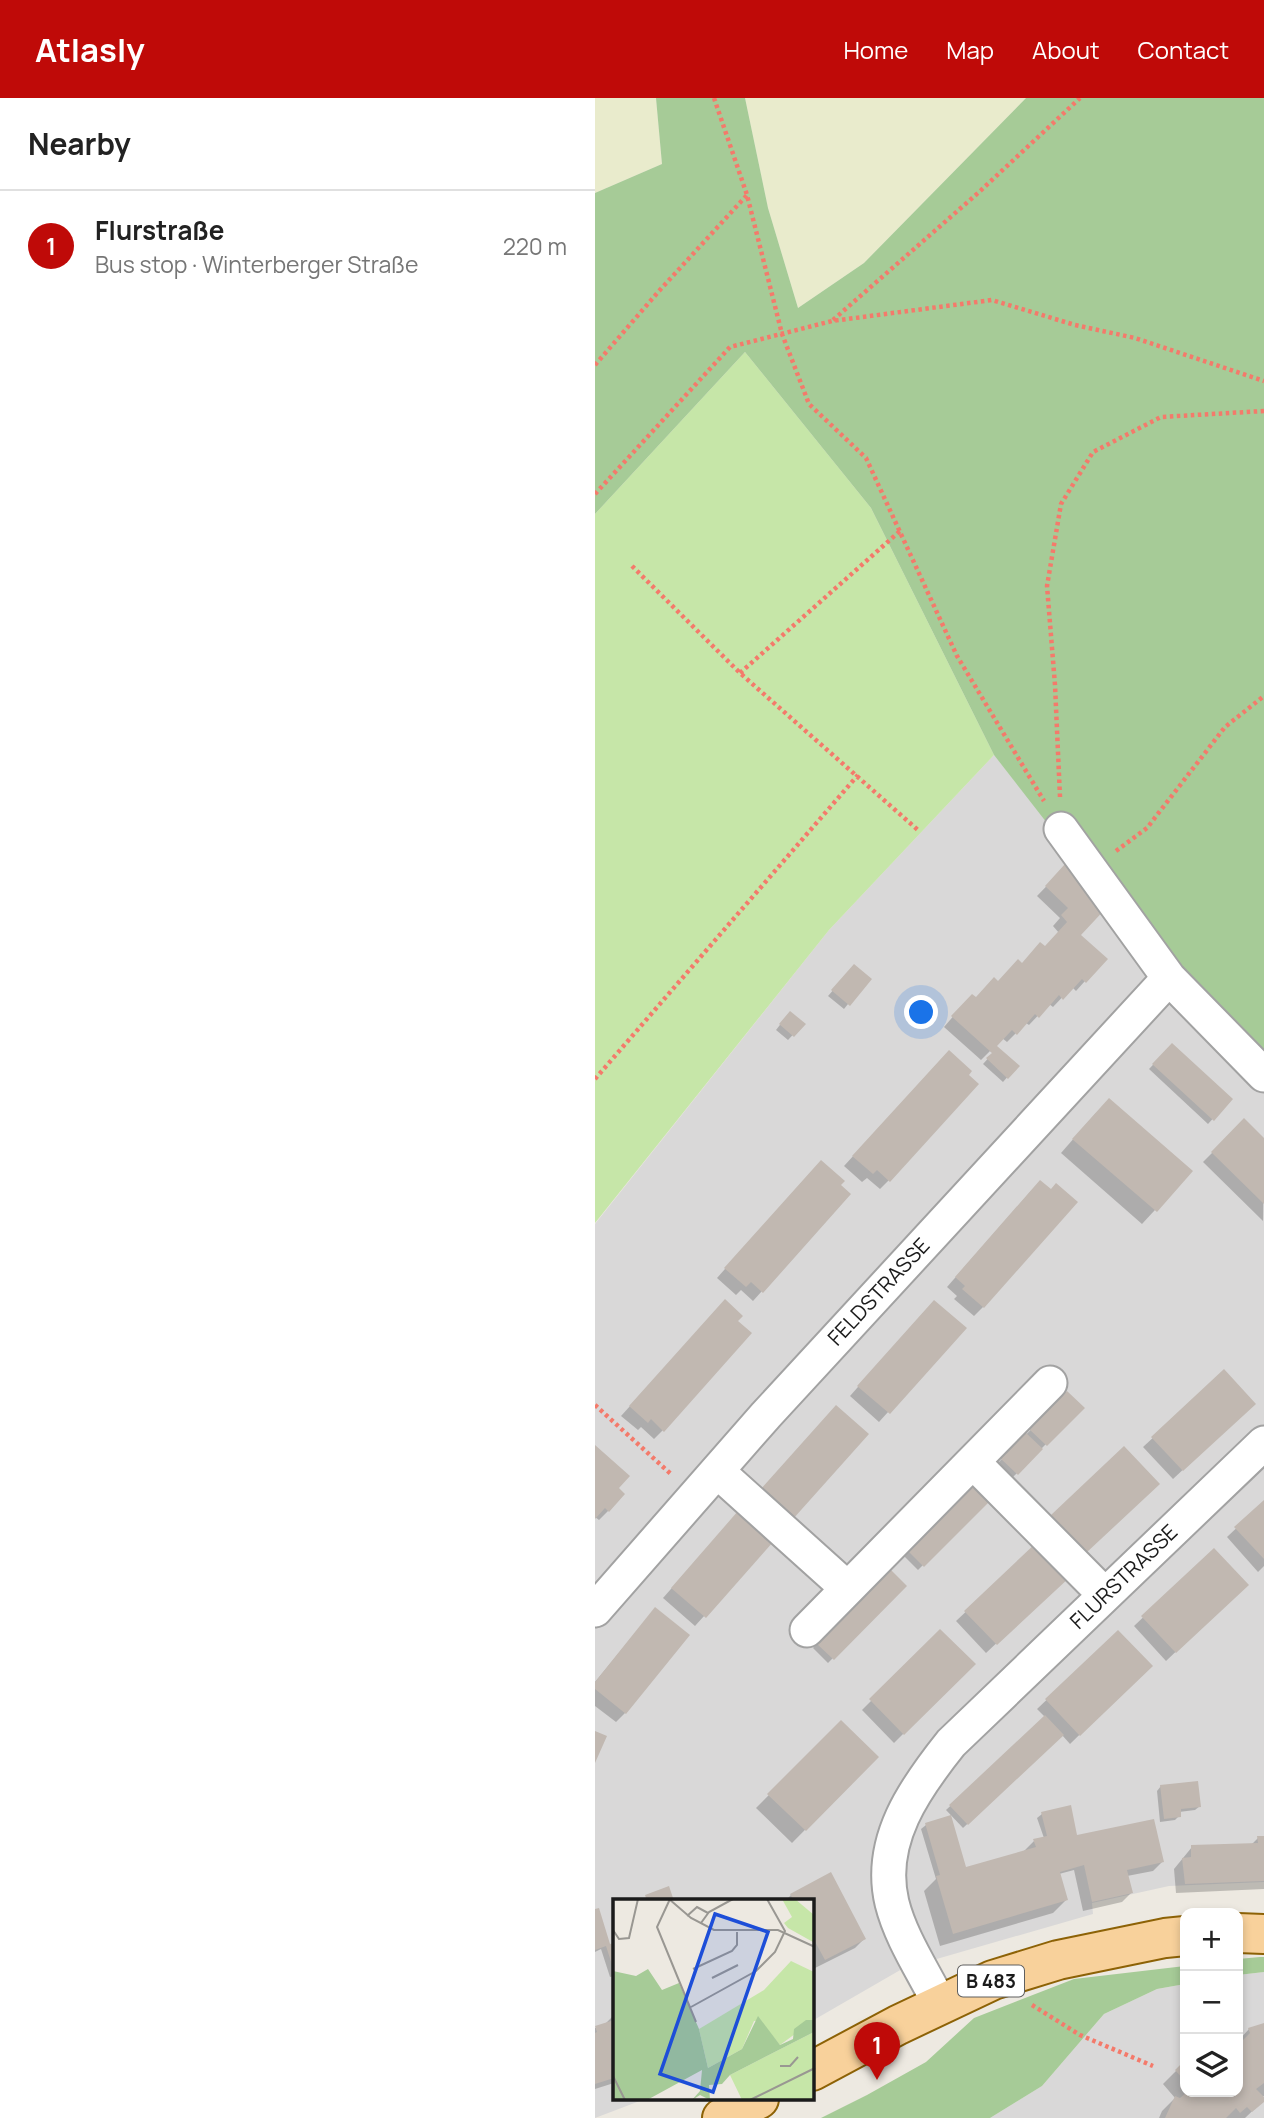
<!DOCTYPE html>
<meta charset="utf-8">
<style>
body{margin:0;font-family:Manrope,sans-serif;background:#f6f6f6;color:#222}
.controls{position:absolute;right:21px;bottom:21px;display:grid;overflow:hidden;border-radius:14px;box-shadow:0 4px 10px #0003}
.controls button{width:63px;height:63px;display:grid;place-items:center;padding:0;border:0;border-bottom:2px solid #e0e0e0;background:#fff;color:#222;font:35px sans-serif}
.you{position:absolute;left:327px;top:915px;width:24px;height:24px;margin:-18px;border:5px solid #fff;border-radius:50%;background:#1a73e8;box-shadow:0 0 0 10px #1a73e833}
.badge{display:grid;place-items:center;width:46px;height:46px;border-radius:50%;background:#bf0a08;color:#fff;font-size:23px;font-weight:700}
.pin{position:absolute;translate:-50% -58px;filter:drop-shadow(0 2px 4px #0008)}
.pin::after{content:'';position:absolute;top:37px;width:24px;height:21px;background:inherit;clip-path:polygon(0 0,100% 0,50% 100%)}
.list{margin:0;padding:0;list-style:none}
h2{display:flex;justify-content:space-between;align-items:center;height:91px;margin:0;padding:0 28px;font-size:30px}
h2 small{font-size:23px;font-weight:400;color:#767676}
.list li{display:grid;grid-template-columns:46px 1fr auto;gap:21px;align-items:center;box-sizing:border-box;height:112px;padding:0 28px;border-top:2px solid #e0e0e0}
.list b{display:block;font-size:26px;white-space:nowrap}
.list p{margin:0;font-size:23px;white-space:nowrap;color:#767676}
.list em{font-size:23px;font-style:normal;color:#767676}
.icon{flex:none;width:38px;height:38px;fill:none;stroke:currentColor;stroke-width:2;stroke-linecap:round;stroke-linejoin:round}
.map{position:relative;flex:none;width:669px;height:2020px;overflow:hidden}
header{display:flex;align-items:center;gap:42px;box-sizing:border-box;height:98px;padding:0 35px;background:#bf0a08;color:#fff}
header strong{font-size:33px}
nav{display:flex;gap:38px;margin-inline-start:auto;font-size:24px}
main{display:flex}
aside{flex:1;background:#fff}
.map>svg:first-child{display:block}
.residential{fill:#d9d8d8}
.farmland{fill:#e9ebcc}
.grass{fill:#c6e6a8}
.forest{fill:#a6cb97}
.shadow{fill:#0003}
.building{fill:#c1b8b1}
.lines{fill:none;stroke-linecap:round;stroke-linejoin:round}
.minor-casing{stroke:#a2a2a2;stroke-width:37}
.major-casing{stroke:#8d6206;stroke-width:42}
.path{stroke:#f47a6b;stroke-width:4.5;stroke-dasharray:3.5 3.5;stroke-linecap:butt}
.minor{stroke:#fff;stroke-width:33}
.major{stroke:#f8d19b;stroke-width:38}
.labels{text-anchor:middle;stroke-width:7;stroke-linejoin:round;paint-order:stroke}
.shield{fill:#fff;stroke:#5f5f5f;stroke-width:2}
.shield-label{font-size:19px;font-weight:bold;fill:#1b1b1b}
.street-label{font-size:21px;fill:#1b1b1b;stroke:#fff}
.inset-road{fill:none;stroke:#999792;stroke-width:2}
.view{fill:#1d4ed8;fill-opacity:0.15;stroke:#1d4ed8;stroke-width:3.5}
.inset-edge{fill:none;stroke:#1b1b1b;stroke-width:3.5}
</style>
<header>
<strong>Atlasly</strong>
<nav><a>Home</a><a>Map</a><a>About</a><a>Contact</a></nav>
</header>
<main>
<aside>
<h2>Nearby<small></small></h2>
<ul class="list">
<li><span class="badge">1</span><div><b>Flurstraße</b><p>Bus stop · Winterberger Straße</p></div><em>220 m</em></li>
</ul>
</aside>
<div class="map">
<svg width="669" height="2020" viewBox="0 0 669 2020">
<rect width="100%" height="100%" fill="#ede9e1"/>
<!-- residential -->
<path class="residential" d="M399,657L459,732L669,959V1784L574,1788L497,1805L498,1816L307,1871L217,1923V1803H19V2001H50L0,2020V1126L234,832Z
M669,1874V2020H395L447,1988L509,1916L562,1891L590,1886V1994H643V1877Z"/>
<!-- farmland -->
<path class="farmland" d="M0,0H61L67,66L0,95Z
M150,0H431L269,165L203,210L173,110Z"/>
<!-- grass -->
<path class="grass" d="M150,254L276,410L399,657L234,832L0,1125V416Z"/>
<!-- forest -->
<path class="forest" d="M61,0H150L173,110L203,210L269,165L431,0H669V971L565,870L399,657L276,410L150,254L0,416V95L67,66Z
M665,1859H669V1874L643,1877V1861Z
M590,1868V1886L562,1891L509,1916L447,1988L395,2020H226L272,1997L331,1964L379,1920L479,1881Z"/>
<!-- shadow -->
<path class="shadow" d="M470,769L490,883L481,893L477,889L458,909L454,906L434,927L431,925L412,944L407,940L400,948L422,968L408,984L388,966L398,955L395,953L386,962L349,929L368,907L381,901L450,850L464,835L458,828L465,820L442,798Z
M255,873L253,906L249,911L233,898Z
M191,919L208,926L193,942L181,932Z
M577,947L636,1001L613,1026L554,971Z
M345,963L294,1082L285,1091L272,1080L267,1084L249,1068Z
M501,1015L596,1073L547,1126L466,1055Z
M649,1023L669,1043L668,1123L608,1064Z
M217,1073L167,1193L158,1203L146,1192L141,1197L122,1180Z
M436,1093L388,1209L379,1218L359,1201L362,1198L352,1189Z
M330,1213L369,1230L284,1324L255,1298Z
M629,1274L649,1315L578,1381L548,1349Z
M55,1286L68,1332L59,1341L46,1329L43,1332L26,1318Z
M472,1295L487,1310L417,1380L402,1366Z
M0,1350L22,1390L13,1413L4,1422L0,1419Z
M377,1389L392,1403L323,1472L309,1458Z
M669,1404V1468L663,1474L632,1439Z
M134,1425L176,1444L100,1528L68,1500Z
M442,1447L472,1479L391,1555L361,1523Z
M619,1452L651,1487L571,1563L539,1528Z
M294,1473L309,1488L233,1565L218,1550Z
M60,1511L30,1615L21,1624L0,1608V1584Z
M345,1534L378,1566L299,1645L267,1612Z
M523,1534L555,1568L475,1646L467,1637L368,1730L351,1712L450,1619L442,1611Z
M246,1624L282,1659L197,1745L161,1710Z
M566,1688L605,1708L600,1712L584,1714V1718L580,1722L565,1724L562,1693Z
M447,1716L481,1741L567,1764L558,1773L532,1778L536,1795L527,1804L488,1813L479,1772L464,1776L471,1802L458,1815L345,1848L329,1793L341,1781L326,1731L331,1727L364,1773L427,1755L439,1743L449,1740L442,1720Z
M663,1740H669V1791L581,1795L579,1771L597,1749L656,1747Z
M235,1776L269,1841L260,1850L220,1870L217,1865V1803H190L196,1797Z
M0,1813L14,1848L19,1847V1878L15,1879L6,1851L0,1854Z
M19,1917V1985L0,1991V1930L10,1926Z
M669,1926V1998L666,1999L669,2002L650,2020H564L567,2013L580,2000L568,1986L590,1964V1994H643V1943L654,1931Z"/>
<!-- building -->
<path class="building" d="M470,766L514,807L486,837L513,861L491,885L487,881L468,902L464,897L444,920L440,916L422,937L417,932L402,948L425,968L413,981L391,960L397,955L356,918L377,896L381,899L399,879L403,883L423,861L427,865L445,844L450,848L472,824L466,817L473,810L450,788Z
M259,866L277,881L255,908L236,892Z
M195,913L211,926L199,939L184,926Z
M577,945L638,1001L619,1023L557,966Z
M354,952L377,973L374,977L384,986L295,1084L282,1072L278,1076L257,1058Z
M514,1000L598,1073L562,1114L477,1041Z
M649,1020L669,1040V1106L616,1054Z
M226,1062L250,1083L246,1087L256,1096L168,1195L156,1184L151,1189L129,1170Z
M445,1082L456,1091L461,1085L483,1104L389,1210L367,1191L370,1188L360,1179Z
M130,1201L148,1218L143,1223L157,1235L69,1334L56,1321L53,1325L34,1308Z
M339,1202L372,1230L295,1316L262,1288Z
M629,1271L661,1306L588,1373L556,1339Z
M472,1293L490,1310L452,1348L434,1331Z
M241,1307L274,1336L198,1421L165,1392Z
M430,1334L448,1351L423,1377L405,1360Z
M0,1347L35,1378L24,1390L30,1396L14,1414L10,1410L0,1421Z
M529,1348L565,1386L491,1455L456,1417Z
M377,1386L395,1403L329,1469L312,1452Z
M669,1402V1461L639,1429Z
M143,1413L178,1444L111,1520L76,1490Z
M442,1444L475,1479L402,1547L369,1513Z
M619,1450L654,1487L581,1555L546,1518Z
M294,1470L312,1488L239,1562L221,1545Z
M60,1509L95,1537L31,1616L0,1591V1584Z
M345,1531L381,1566L309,1637L274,1601Z
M523,1532L558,1568L485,1638L450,1601Z
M450,1617L469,1637L373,1727L354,1707Z
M246,1622L284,1659L211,1733L172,1696Z
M0,1633L12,1638L0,1665Z
M603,1683L606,1709L586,1711V1719L569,1721L565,1687Z
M476,1707L482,1737L559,1721L569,1764L532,1772L538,1795L497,1804L489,1767L465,1774L473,1802L358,1836L341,1778L345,1777L330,1725L356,1717L371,1769L441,1749L438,1741L452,1738L446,1714Z
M662,1738H669V1783L590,1786L587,1760L596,1759V1747L663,1745Z
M236,1774L271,1841L230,1862L217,1838V1803H199L195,1796Z
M74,1788L79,1803H52L50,1797Z
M4,1810L15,1846L19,1845V1873L11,1848L0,1852V1811Z
M19,1922V1980L0,1986V1935L2,1934L0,1928Z
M669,1925V1985L661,1991L669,1999V2004L657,2014L652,2009L645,2015L641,2010L631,2020H570L580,1998L585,2000L592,1994H643V1947L655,1935L653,1930Z
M590,1962V1983L580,1972Z"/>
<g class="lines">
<!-- minor casing -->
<g class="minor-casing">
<path id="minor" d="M466,731L574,880L669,977
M378,1364L510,1497
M122,1373L252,1490
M0,1512L171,1317L574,880
M212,1532L455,1285
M345,1907C329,1874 306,1841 297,1805C282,1743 320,1690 356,1645L669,1345"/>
</g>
<!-- major casing -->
<g class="major-casing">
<path id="major" d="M643,1835L669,1836
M217,1973L303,1927L398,1882L463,1862L570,1840L590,1838
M127,2020L164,2001"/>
</g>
<!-- path -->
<path class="path" d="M119,0L152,97L187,236L214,306L271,360L362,558L449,703
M238,222L383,95L485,0
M0,267L64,193L152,97
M0,396L135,249L237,223L397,202L480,227L540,240L669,283
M37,468L145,575L324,733
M145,575L305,433
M465,699L460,587L452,488L466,406L498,354L566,319L669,313
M521,753L552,730L630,629L669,598
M0,981L263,677
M0,1307L77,1377
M437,1907L485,1937L558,1968"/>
<!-- minor -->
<use href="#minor" class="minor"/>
<!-- major -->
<use href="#major" class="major"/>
</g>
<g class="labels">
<!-- shield labels -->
<rect class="shield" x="363" y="1867.5" width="66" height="31" rx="5"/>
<g class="shield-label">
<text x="396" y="1890">B 483</text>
</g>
<!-- street labels -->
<g class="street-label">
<text transform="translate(284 1194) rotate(-47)" y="7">FELDSTRASSE</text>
<text transform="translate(529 1479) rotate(-44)" y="7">FLURSTRASSE</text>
</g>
</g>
<!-- overview -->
<g transform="translate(18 1801)">
<rect width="201" height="201" fill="#ede9e1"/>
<path d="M169,0H182L201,16L200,43L175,29L171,24L179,18ZM178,62L201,73V121L167,146L147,122H141L129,150L95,169L86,130L151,91ZM201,133V201H129L117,176Z" fill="#c6e6a8"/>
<path d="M35,70L49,91L66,84L86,130L95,169L129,150L145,117L167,146L180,140L181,130L193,121H201V133L117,176L109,185L96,186L97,201L87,196L79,201L87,192L89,171L34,201H0V72L23,77Z" fill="#a6cb97"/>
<path class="inset-road" d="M56,0L78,19L101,31H165L202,48M57,0L44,28L83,123M74,17L84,8L95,14M88,24L96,13L120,0M0,31L6,40L16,39L25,0M80,70L119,52L124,46V33M99,79L125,66M78,108L143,72L162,53L172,32L154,0M167,167H177L185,158M0,177L12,201M137,201L202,169"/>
<path class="view" d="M102,15L155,33L100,193L47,175Z"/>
<rect width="201" height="201" class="inset-edge"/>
</g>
</svg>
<div class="controls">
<button>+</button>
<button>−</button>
<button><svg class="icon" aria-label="layers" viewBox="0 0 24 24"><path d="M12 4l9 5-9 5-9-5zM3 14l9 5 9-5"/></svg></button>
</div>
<div class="you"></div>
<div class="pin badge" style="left:282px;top:1982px">1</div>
</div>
</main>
